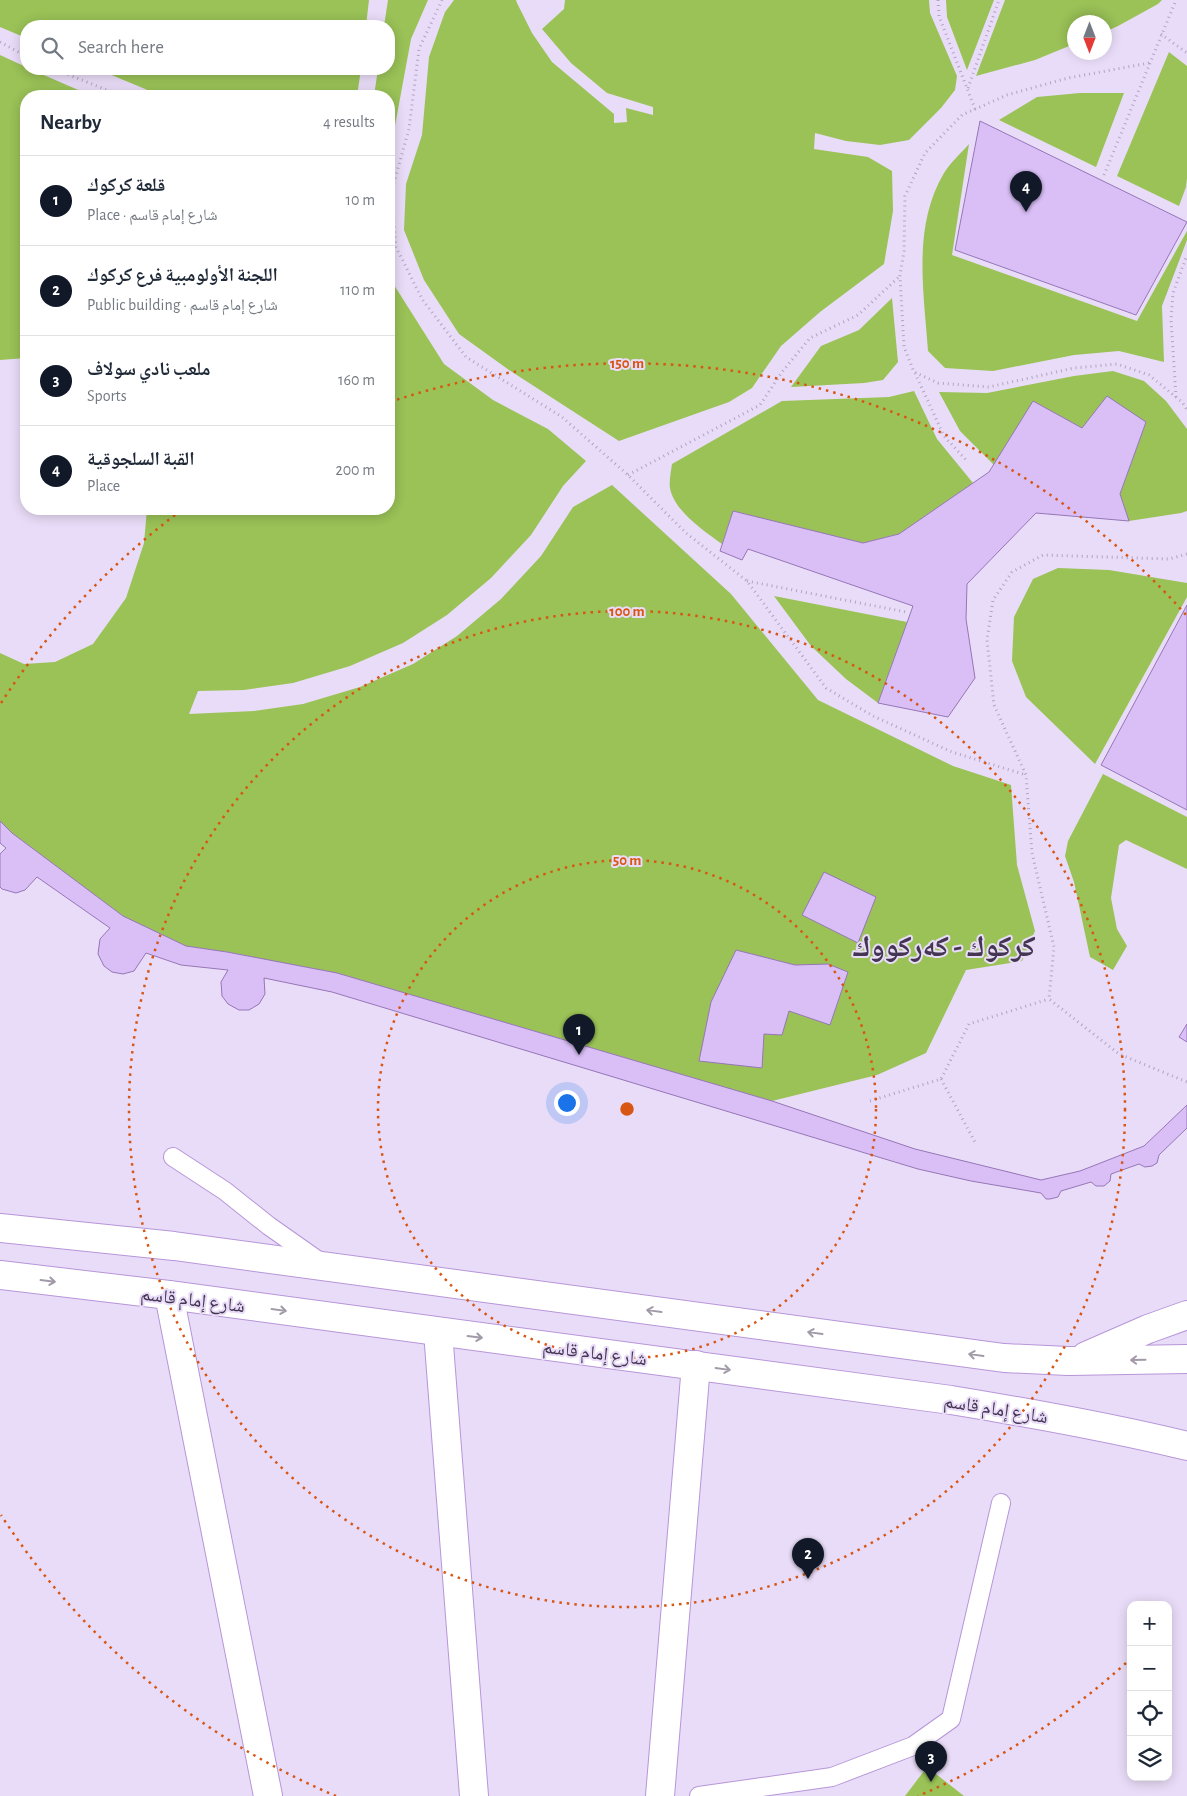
<!DOCTYPE html>
<meta charset="utf-8">
<style>
body{margin:0;font-family:"Alegreya Sans","Noto Naskh Arabic",sans-serif;background:#f2f2f3;color:#1f2937}
.controls{position:absolute;right:15px;bottom:15px;display:grid;overflow:hidden;border-radius:10px;box-shadow:0 2px 12px #0003}
.controls button{width:45px;height:45px;display:grid;place-items:center;padding:0;border:0;border-bottom:1px solid #e0e1e3;background:#fff;color:#1f2937;font:25px sans-serif}
.compass{position:absolute;left:1067px;top:15px;width:45px;height:45px;border-radius:50%;background:#fff;box-shadow:0 2px 12px #0003;rotate:180deg}
.you{position:absolute;left:566px;top:1102px;width:18px;height:18px;margin:-12px;border:4px solid #fff;border-radius:50%;background:#1a73e8;box-shadow:0 0 0 8px #1a73e833}
.badge{display:grid;place-items:center;width:32px;height:32px;border-radius:50%;background:#111827;color:#fff;font-size:16px;font-weight:700}
.pin{position:absolute;translate:-50% -41px;filter:drop-shadow(0 1px 2px #0008)}
.pin::after{content:'';position:absolute;top:26px;width:18px;height:15px;background:inherit;clip-path:polygon(0 0,100% 0,50% 100%)}
.list{margin:0;padding:0;list-style:none}
h2{display:flex;justify-content:space-between;align-items:center;height:65px;margin:0;padding:0 20px;font-size:21px}
h2 small{font-size:16px;font-weight:400;color:#747a83}
.list li{display:grid;grid-template-columns:32px 1fr auto;gap:15px;align-items:center;box-sizing:border-box;height:90px;padding:0 20px;border-top:1px solid #e0e1e3}
.list b{display:block;font-size:19px;white-space:nowrap}
.list p{margin:0;font-size:16px;white-space:nowrap;color:#747a83}
.list em{font-size:16px;font-style:normal;color:#747a83}
.icon{flex:none;width:28px;height:28px;fill:none;stroke:currentColor;stroke-width:2;stroke-linecap:round;stroke-linejoin:round}
.map{position:relative;flex:none;width:1187px;height:1796px;overflow:hidden}
.search{position:absolute;background:#fff;box-shadow:0 2px 12px #0003;left:20px;top:20px;width:375px;height:55px;display:flex;align-items:center;gap:12px;box-sizing:border-box;padding:0 18px;border-radius:20px;color:#747a83;font-size:19px}
.panel{position:absolute;background:#fff;box-shadow:0 2px 12px #0003;left:20px;top:90px;width:375px;height:425px;border-radius:20px}
.map>svg:first-child{display:block}
.green{fill:#9ac257}
.building{fill:#dabff7;stroke:#9676b6}
.lines{fill:none;stroke-linecap:round;stroke-linejoin:round}
.service-casing{stroke:#b796d8;stroke-width:20}
.minor-casing{stroke:#b796d8;stroke-width:30}
.primary-casing{stroke:#b796d8;stroke-width:30}
.path{stroke:#b1a4c0;stroke-width:3;stroke-dasharray:1 4;stroke-linecap:butt}
.service{stroke:#fff;stroke-width:18}
.minor{stroke:#fff;stroke-width:28}
.primary{stroke:#fff;stroke-width:28}
.oneway{stroke:#a29aa8}
.ring{fill:none;stroke:#d85613;stroke-width:2.5;stroke-dasharray:2.5 5}
.labels{text-anchor:middle;stroke-width:4;stroke-linejoin:round;paint-order:stroke}
.street-label{font-size:19px;fill:#443652;stroke:#e9dcf8}
.town-label{font-size:29px;font-weight:bold;fill:#443652;stroke:#e9dcf8}
.centre{fill:#d85613;stroke:#e9dcf8;stroke-width:2.5}
.ring-label{font-size:15px;text-anchor:middle;font-weight:bold;fill:#d85613;stroke:#e9dcf8;stroke-width:4;stroke-linejoin:round;paint-order:stroke}
</style>
<div class="map">
<svg width="1187" height="1796" viewBox="0 0 1187 1796">
<rect width="100%" height="100%" fill="#e9dcf8"/>
<!-- green -->
<path class="green" d="M0,0H369L366,26H26V38L0,27Z
M388,0H428L411,39L389,158V96H374L378,69H389V26H384Z
M454,0H516L517,3L532,33L552,62L614,114V123L627,122L626,108L653,115V107L607,93L571,63L542,29L564,9L565,0H929L930,13L957,76L955,90L941,108L909,140L880,145L846,141L815,133L814,149L868,157L892,171L893,211L884,264L820,312L781,346L752,388L729,402L619,441L509,370L459,334L424,280L404,230L406,184L422,135L429,57L445,12Z
M946,0H994L967,70L947,17Z
M1005,0H1162L1158,4L1118,26L1105,32L1104,22H1074V44L1035,60L976,76Z
M1169,52L1187,66V178L1186,187L1179,206L1117,176Z
M0,55L26,67V69H30L92,96H26V358L0,360Z
M97,69H361L357,96H162Z
M1080,93H1124L1096,167L999,120L1037,97Z
M969,144L952,255L1137,321L1187,231V240L1162,306L1164,362L1119,351L1074,355L993,371L945,368L928,351C924,292 912,227 944,173C950,163 961,153 969,144Z
M389,277L444,364L493,400L548,429L586,461L563,486L531,535L491,578L447,615L403,643L350,666L293,683L244,690L198,691L189,714L254,711L303,704L360,687L413,664L457,636L501,599L541,556L573,507L612,485L731,594L818,700L953,766L1011,785L1017,865L1035,931L1022,961L966,970L926,1053L877,1075L772,1101L337,973L227,952L186,946L123,916L12,833L0,821V653L24,664L55,662L93,644L126,598L144,543L147,509H389Z
M892,298L898,362L883,380L864,383L791,387L821,346L859,330Z
M1113,371L1144,381L1166,401L1187,429V511L1181,513L1129,521L1120,494L1146,422L1082,428L1033,401L994,465L960,431L939,392L987,393L1074,376Z
M914,391L937,439L973,483L899,534L863,543L733,511L722,544C704,531 674,511 670,488C669,481 671,471 672,464L782,401L889,397Z
M1058,568L1109,570L1187,583V597L1095,764L1026,697L1012,661L1014,617L1033,579Z
M774,596L907,622L878,703L846,679L811,646Z
M1103,774L1187,817V869L1126,840L1119,845L1111,898L1117,929L1127,946L1113,970L1090,957L1074,882L1065,856L1068,841Z
M927,1767L964,1796H905Z"/>
<!-- building -->
<path class="building" d="M980,121L1187,222L1136,315L955,250Z
M1107,396L1146,422L1120,494L1129,521L1036,513L967,584L966,619L975,678L948,717L878,703L913,606L748,549L742,560L720,551L733,511L863,543L899,534L989,472L1033,401L1082,428Z
M1187,605V810L1101,765Z
M0,821L12,833L123,916L186,946L227,952L337,973L772,1101L915,1149L1041,1180L1080,1171L1144,1146L1187,1105V1128L1159,1155L1157,1163L1152,1166L1145,1167L1139,1164L1111,1174L1110,1181L1104,1186H1096L1091,1182L1061,1191L1058,1197L1050,1199H1046L1041,1193L971,1181L918,1169L332,992L264,978L265,994L259,1004L249,1010H239L228,1004L222,996L221,982L228,970L181,965L146,953L134,971L123,974L112,972L104,966L98,954L100,939L110,928L37,877L25,890L16,893L2,889L0,887V854L6,848L0,843Z
M824,872L876,897L858,943L802,915Z
M736,950L795,965L828,964L848,972L830,1025L789,1011L782,1035L764,1034L762,1068L699,1061L711,1002Z
M1187,1024V1042L1179,1037Z"/>
<g class="lines">
<!-- service casing -->
<g class="service-casing">
<path id="service" d="M173,1157L225,1191L269,1226L323,1264
M699,1796L832,1777L913,1746L951,1719L1001,1503"/>
</g>
<!-- minor casing -->
<g class="minor-casing">
<path id="minor" d="M169,1295L268,1796
M438,1332L474,1796
M660,1796L696,1365"/>
</g>
<!-- primary casing -->
<g class="primary-casing">
<path id="primary" d="M0,1228L174,1246L1004,1358L1068,1361L1187,1359
M0,1275L169,1295L951,1400C1030,1413 1109,1427 1187,1446
M1086,1356L1148,1329L1187,1315"/>
</g>
<!-- path -->
<path class="path" d="M442,0L419,49L409,129L391,193L396,247L422,299L466,357L562,417L628,475L686,533L747,581L826,688L873,716L952,752L1026,775
M938,0L939,16L975,109
M1161,34L1187,53
M0,42L26,56
M1149,63L1068,78L1007,95L962,115L925,153L905,196L904,251L900,276L904,347L914,372L938,383L989,387L1074,368L1117,364L1149,375L1182,402L1187,410
M54,69L122,96
M968,88L999,0
M1104,175L1176,0
M389,243L395,246
M915,373L944,436L967,461
M1176,397L1171,319L1173,293L1187,255
M628,475L760,405L782,372L810,338L858,315L900,276
M1187,554L1169,559L1043,555L1012,572L993,600L987,640L994,705L1026,775L1032,853L1054,947L1049,999L1119,1054L1187,1082
M747,581L906,612
M941,1079L976,1144
M870,1101L941,1079L969,1024L1049,999"/>
<!-- service -->
<use href="#service" class="service"/>
<!-- minor -->
<use href="#minor" class="minor"/>
<!-- primary -->
<use href="#primary" class="primary"/>
</g>
<!-- one-way arrows -->
<defs><path id="oneway-shaft" d="M-6 0H5M1.5-3L5.5 0L1.5 3" fill="none" stroke-width="1.6" stroke-linecap="round" stroke-linejoin="round" transform="scale(1.25)"/></defs>
<g class="oneway">
<use href="#oneway-shaft" transform="translate(48 1281) rotate(7)"/>
<use href="#oneway-shaft" transform="translate(279 1310) rotate(8)"/>
<use href="#oneway-shaft" transform="translate(654 1311) rotate(-172)"/>
<use href="#oneway-shaft" transform="translate(815 1333) rotate(-172)"/>
<use href="#oneway-shaft" transform="translate(475 1337) rotate(7)"/>
<use href="#oneway-shaft" transform="translate(976 1355) rotate(-172)"/>
<use href="#oneway-shaft" transform="translate(1138 1360) rotate(179)"/>
<use href="#oneway-shaft" transform="translate(723 1369) rotate(8)"/>
</g>
<!-- distance rings -->
<g class="ring">
<circle cx="627" cy="1109" r="249"/>
<circle cx="627" cy="1109" r="498"/>
<path d="M1126 1663A746 746 0 0 1 918 1796M336 1796A746 746 0 0 1 1 1515M1 703A746 746 0 0 1 183 509M390 402A746 746 0 0 1 1186 615"/>
</g>
<g class="labels">
<!-- street labels -->
<g class="street-label">
<text transform="translate(193 1299) rotate(7)" y="7">شارع إمام قاسم</text>
<text transform="translate(595 1352) rotate(7)" y="7">شارع إمام قاسم</text>
<text transform="translate(996 1408) rotate(9)" y="7">شارع إمام قاسم</text>
</g>
<!-- town labels -->
<g class="town-label">
<text x="944" y="956">كركوك - کەرکووك</text>
</g>
</g>
<circle cx="627" cy="1109" r="8" class="centre"/>
<g class="ring-label">
<text x="627" y="368">150 m</text>
<text x="627" y="616">100 m</text>
<text x="627" y="865">50 m</text>
</g>
</svg>
<div class="controls">
<button>+</button>
<button>−</button>
<button><svg class="icon" aria-label="locate" viewBox="0 0 24 24"><circle cx="12" cy="12" r="6"/><path d="M12 2v4M12 18v4M2 12h4M18 12h4"/></svg></button>
<button><svg class="icon" aria-label="layers" viewBox="0 0 24 24"><path d="M12 4l9 5-9 5-9-5zM3 14l9 5 9-5"/></svg></button>
</div>
<svg class="compass" viewBox="-18 -18 36 36"><path d="M0-13l5 13h-10z" fill="#e53935"/><path d="M0 13l5-13h-10z" fill="#747a83"/></svg>
<div class="you"></div>
<div class="pin badge" style="left:579px;top:1055px">1</div>
<div class="pin badge" style="left:808px;top:1579px">2</div>
<div class="pin badge" style="left:931px;top:1782px">3</div>
<div class="pin badge" style="left:1026px;top:212px">4</div>
<div class="search"><svg class="icon" aria-label="search" viewBox="0 0 24 24"><circle cx="10" cy="10" r="6"/><path d="M15 15l6 6"/></svg>Search here</div>
<section class="panel">
<h2>Nearby<small>4 results</small></h2>
<ul class="list">
<li><span class="badge">1</span><div><b>قلعة كركوك</b><p>Place · شارع إمام قاسم</p></div><em>10 m</em></li>
<li><span class="badge">2</span><div><b>اللجنة الأولومبية فرع كركوك</b><p>Public building · شارع إمام قاسم</p></div><em>110 m</em></li>
<li><span class="badge">3</span><div><b>ملعب نادي سولاف</b><p>Sports</p></div><em>160 m</em></li>
<li><span class="badge">4</span><div><b>القبة السلجوقية</b><p>Place</p></div><em>200 m</em></li>
</ul>
</section>
</div>
